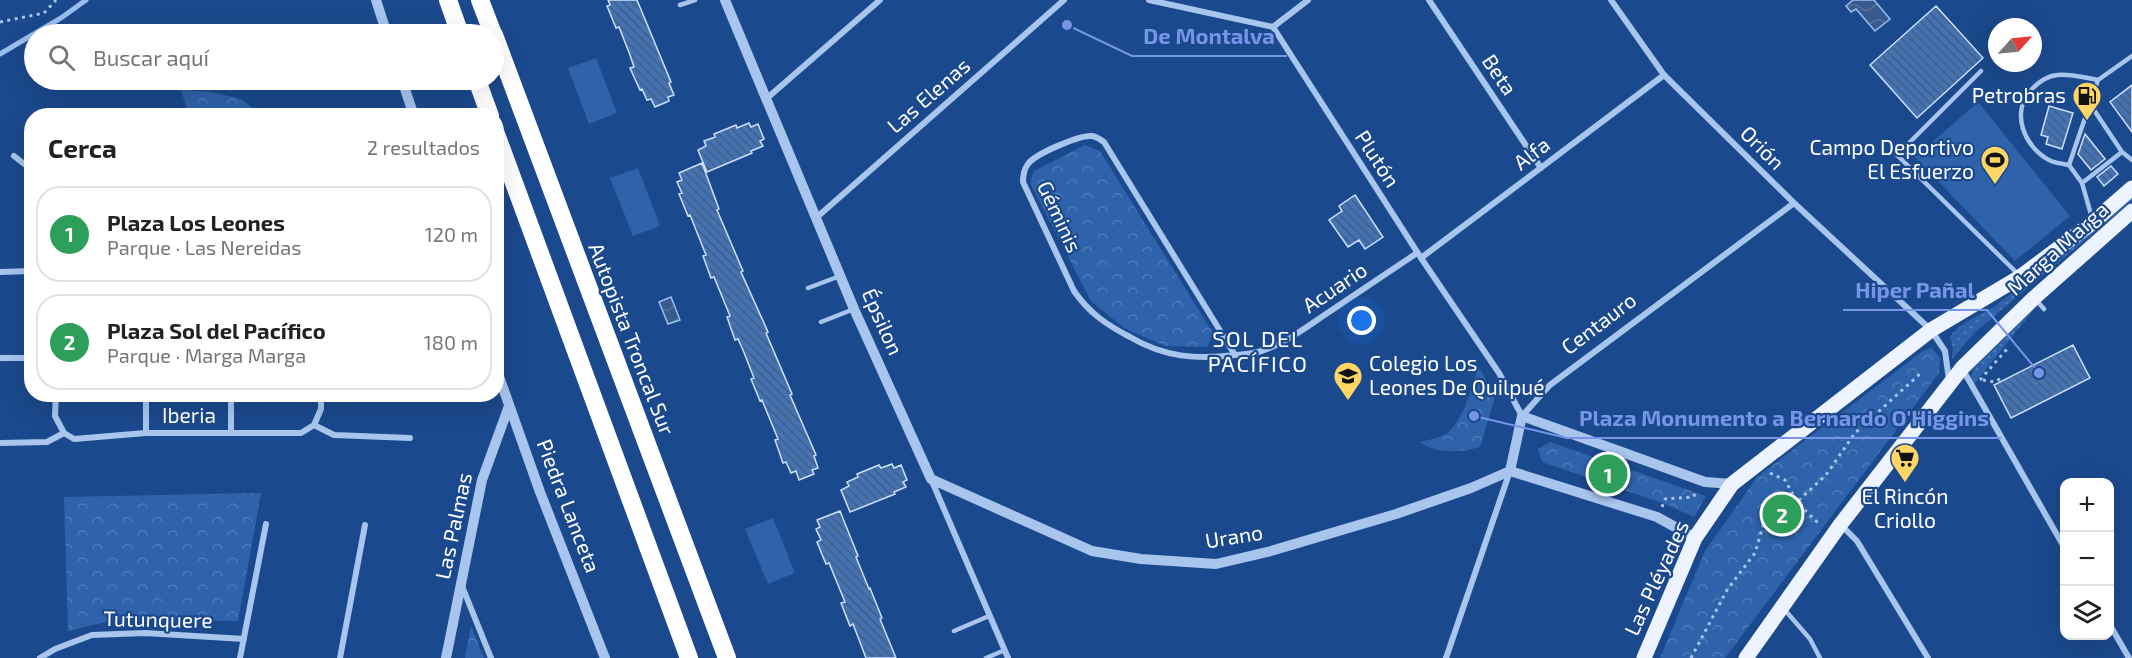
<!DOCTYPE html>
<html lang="es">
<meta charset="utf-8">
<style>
body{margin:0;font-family:"Exo 2",sans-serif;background:#f6f6f6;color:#222}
.controls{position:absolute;right:18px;bottom:18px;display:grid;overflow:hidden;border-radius:12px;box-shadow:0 6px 24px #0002}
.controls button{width:54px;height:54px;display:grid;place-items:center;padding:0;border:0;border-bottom:2px solid #e0e0e0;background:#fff;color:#222;font:30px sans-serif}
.compass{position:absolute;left:1988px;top:18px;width:54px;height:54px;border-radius:50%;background:#fff;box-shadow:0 6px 24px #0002;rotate:63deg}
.you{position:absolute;left:1362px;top:321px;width:21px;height:21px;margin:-15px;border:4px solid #fff;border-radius:50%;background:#1a73e8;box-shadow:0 0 0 9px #1a73e833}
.badge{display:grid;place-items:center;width:39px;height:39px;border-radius:50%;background:#857340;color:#fff;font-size:20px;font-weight:700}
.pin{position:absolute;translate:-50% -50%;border:3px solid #fff;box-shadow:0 2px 6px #0006}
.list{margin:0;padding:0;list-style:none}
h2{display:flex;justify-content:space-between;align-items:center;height:78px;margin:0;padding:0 24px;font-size:26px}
h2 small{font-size:20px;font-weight:400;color:#767676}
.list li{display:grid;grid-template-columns:39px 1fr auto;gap:18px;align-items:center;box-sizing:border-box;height:96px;margin:0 12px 12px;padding:0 12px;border:2px solid #e0e0e0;border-radius:24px}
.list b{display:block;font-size:22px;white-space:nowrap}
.list p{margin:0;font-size:20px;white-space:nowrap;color:#767676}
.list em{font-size:20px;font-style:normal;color:#767676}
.icon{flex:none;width:33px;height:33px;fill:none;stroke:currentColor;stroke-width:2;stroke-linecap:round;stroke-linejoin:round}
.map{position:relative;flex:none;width:2132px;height:658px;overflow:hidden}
.search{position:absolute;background:#fff;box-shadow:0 6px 24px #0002;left:24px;top:24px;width:480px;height:66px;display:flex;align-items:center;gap:15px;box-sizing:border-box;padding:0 21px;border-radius:33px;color:#767676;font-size:22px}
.panel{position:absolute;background:#fff;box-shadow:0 6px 24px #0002;left:24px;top:108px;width:480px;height:294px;border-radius:24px}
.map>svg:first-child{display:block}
.grass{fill:url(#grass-dots)}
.park{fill:url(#park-crowns)}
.garden{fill:#2e63ab}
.water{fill:url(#water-waves);stroke:#9abfef;stroke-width:1.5}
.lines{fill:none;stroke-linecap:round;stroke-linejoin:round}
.stream{stroke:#9abfef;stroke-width:5}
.building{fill:url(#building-back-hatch);stroke:#cde0fa;stroke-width:1.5}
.path{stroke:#a7c5ed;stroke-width:3;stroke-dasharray:3 4.5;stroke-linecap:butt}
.service{stroke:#a7c5ed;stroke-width:4.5}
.minor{stroke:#a7c5ed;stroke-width:6}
.tertiary{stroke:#a7c5ed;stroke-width:10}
.primary{stroke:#eef4ff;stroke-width:15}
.motorway{stroke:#fff;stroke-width:18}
.labels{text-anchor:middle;stroke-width:4.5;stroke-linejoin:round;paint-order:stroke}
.street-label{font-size:21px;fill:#fff;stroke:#1b498d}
.poi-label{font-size:21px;fill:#fff;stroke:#1b498d;text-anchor:end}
.neighbourhood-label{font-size:22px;letter-spacing:1.5px;fill:#fff;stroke:#1b498d}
.leader{fill:none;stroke:#7795e8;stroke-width:2}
.callout-dot{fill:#7795e8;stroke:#1b498d;stroke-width:2}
.callout-label{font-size:22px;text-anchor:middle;font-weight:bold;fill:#7795e8;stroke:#1b498d;stroke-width:4.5;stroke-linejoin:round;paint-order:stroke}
</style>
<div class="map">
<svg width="2132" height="658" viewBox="0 0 2132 658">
<defs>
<pattern id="grass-dots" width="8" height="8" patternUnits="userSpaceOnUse" patternTransform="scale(1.5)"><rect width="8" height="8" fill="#2e63ab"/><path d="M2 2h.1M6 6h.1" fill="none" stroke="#4d7ab8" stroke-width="1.8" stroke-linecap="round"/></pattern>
<pattern id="park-crowns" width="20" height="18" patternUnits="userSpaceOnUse" patternTransform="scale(1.5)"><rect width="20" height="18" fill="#2e63ab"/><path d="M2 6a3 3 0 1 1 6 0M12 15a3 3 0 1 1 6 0" fill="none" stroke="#4d7ab8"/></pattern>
<pattern id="water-waves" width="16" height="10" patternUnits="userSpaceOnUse" patternTransform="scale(1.5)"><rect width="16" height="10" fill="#395a8c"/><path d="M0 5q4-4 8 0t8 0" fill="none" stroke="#57739d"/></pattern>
<pattern id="building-back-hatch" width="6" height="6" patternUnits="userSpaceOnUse" patternTransform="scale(1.5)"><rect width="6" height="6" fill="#4473b5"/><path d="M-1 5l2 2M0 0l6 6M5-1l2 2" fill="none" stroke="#485e7b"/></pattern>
</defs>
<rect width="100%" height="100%" fill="#1b498d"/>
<!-- grass -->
<path class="grass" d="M2132,196V201L1975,332L1952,359L1953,348L1950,337C1960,322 1980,316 1995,306C2042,270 2087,234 2132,196Z
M2035,308L1974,384L1971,378L1974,368Z"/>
<!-- park -->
<path class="park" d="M181,90L211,92L241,99L262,115H189Z
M1085,145L1100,151L1213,333L1207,347L1165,346L1124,328L1091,301L1030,183L1034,171Z
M1932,348L1940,358L1939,373L1725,658H1660L1705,551L1757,477L1923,351Z
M1480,369L1495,397L1480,447C1459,453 1438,454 1419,442C1426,440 1435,439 1442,436C1461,429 1471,389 1477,371Z
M1550,442L1706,496L1694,517L1665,504L1542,462L1538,449Z
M261,493L238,621L130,620L102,623L68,631L64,497Z
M471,626L484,658H465Z"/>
<!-- garden -->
<path class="garden" d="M596,58L617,113L589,124L568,68Z
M1978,102L2070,216L2015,261L1915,157Z
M638,168L660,226L633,236L610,178Z
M773,518L795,573L768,584L745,529Z"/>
<!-- water -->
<path class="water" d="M1853,0H1874L1890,19L1875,31L1856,9L1851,12L1846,6Z
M671,297L680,320L668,324L659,302Z"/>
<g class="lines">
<!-- stream -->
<path class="stream" d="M0,54L61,18L86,0"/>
</g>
<!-- building -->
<path class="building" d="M608,0H637L671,82L669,83L674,95L668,97L669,101L655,107L651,99L647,100L642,89L640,90L630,68L634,67L630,55L619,27L616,28L607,6L610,5Z
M1936,6L1983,58L1917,118L1870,65Z
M2132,85V132L2110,102Z
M2049,106L2073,113L2062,149L2046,144L2048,137L2041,135Z
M749,123L751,127L758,124L764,139L760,141L763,146L751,151L752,153L707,172L698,150L706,146L704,141L715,137L714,134L736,125L737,128Z
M2085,134L2105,159L2091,170L2078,154Z
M702,163L719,209L717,210L743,271L741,272L768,332L766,333L792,394L790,395L816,455L814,456L818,468L812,470L814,474L799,480L796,471L791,473L786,462L783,463L775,440L778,439L762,400L760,401L751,379L754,378L743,350L738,339L735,340L727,317L730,316L714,277L711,278L703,256L706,255L690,215L688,216L679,194L682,193L677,182L682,180L679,173Z
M2111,166L2118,174L2104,186L2097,177Z
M1355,195L1383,237L1365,249L1359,240L1348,247L1329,220L1342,211L1339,206Z
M2073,345L2090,378L2011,418L1994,385Z
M892,464L894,468L901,465L907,480L903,482L906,487L894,492L895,494L850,512L841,490L849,486L847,482L858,477L857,474L879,465L881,468Z
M840,511L858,556L856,557L869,589L870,588L882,618L880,619L896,658H866L853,624L850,626L841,603L845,602L829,563L826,564L817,542L821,540L816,529L820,527L817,520Z"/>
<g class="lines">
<!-- path -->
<path class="path" d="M0,22L44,13L56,0
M1980,380L2007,349
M1983,380L1995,382L2001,378
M1770,473L1785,480L1797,502L1820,525
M1662,507L1665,499L1693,497L1696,493
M1691,658L1727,590L1755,553L1767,512L1780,514L1797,502L1826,475L1855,433L1922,372"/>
<!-- service -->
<path class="service" d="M680,5L695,0
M1981,71L1897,155L2018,274
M2090,104L2122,152L2132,160
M2069,165C2063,164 2056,163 2051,161C2024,148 2009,111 2033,88C2039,82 2048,76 2057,75C2070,73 2085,78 2098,80
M2069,165L2098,80L2132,56
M2069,165L2082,183L2092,218
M2082,183L2122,152
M808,288L840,276
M2036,300L2044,309
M821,322L854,309
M1784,609L1810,639L1820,658
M954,631L989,616
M986,658L1005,650"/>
<!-- minor -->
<path class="minor" d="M1149,0L1273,27L1421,258L1499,373L1522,416L1550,385L1794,203
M1429,0L1541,168
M1611,0L1664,75L1794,203L1931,330L1945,351L1949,380
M1273,27L1308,0
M766,99L880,0
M14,156L32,170
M816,218L1064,0
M1421,258L1664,75
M0,272L32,271
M1235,355L1104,142C1100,139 1097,137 1092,136C1079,135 1035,154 1028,164C1024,169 1023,175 1023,182L1074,291C1089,313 1107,325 1130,337C1164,357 1196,360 1236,355C1243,354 1251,354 1258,352C1283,345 1305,328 1326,314C1356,294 1387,273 1417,253
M0,358H32
M1963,370L2064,547
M56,394L55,416L64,433
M314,425L334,435L410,438
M314,425L321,409V394
M231,432V394
M64,433L74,439L146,433H301L314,425
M146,433V394
M0,443L47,442L64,433
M931,479L1008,658
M1842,526L1857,541L1928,658
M462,586L491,658
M2110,625L2129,658
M40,658L55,649L92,635L145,633L244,639
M240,658L266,524
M340,658L365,525
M1446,658L1510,471"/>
<!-- tertiary -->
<path class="tertiary" d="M376,0L387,34
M725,0L854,309L931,479L1092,551L1141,559L1216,564L1271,551L1396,514L1471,488L1510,471
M402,80L414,116
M496,368L540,492L605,658
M1510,471L1522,416L1705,482L1732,484
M1510,471L1657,517L1695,538
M446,658L482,480L509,406"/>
<!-- primary -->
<path class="primary" d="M1644,658L1695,538L1732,484L1931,330L2020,277L2092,223L2132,188
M1746,658L1840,525L1962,368L2034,298L2132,211"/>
<!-- motorway -->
<path class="motorway" d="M448,0L460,34
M480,0L493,34
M494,35L727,658
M477,80L490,116
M496,134L689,658"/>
</g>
<!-- icons -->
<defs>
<g id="fuel-pin" transform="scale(1.5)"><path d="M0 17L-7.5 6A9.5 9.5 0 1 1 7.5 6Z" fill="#ffd664" stroke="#1b498d"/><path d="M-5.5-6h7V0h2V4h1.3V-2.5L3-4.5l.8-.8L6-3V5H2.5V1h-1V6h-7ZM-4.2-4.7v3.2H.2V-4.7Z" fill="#111"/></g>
<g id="stadium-pin" transform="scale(1.5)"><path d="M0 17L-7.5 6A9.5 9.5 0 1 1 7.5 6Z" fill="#ffd664" stroke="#1b498d"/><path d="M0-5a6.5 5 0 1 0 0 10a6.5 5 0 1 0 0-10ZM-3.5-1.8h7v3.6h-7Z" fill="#111"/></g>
<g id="school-pin" transform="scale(1.5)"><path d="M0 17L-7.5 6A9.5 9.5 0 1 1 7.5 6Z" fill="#ffd664" stroke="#1b498d"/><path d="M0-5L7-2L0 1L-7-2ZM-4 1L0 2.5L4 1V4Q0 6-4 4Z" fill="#111"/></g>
<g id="supermarket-pin" transform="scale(1.5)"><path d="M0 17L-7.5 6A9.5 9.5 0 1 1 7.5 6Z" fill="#ffd664" stroke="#1b498d"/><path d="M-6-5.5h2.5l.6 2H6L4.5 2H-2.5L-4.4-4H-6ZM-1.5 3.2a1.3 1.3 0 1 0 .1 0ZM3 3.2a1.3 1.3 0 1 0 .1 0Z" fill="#111"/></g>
</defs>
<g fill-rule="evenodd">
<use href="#fuel-pin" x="2087" y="96"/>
<use href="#stadium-pin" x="1995" y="160"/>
<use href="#school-pin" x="1348" y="376"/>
<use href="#supermarket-pin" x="1905" y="458"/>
</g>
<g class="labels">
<!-- street labels -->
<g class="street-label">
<text transform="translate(1499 75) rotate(56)" y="7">Beta</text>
<text transform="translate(929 96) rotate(-41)" y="7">Las Elenas</text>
<text transform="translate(1762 148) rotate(45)" y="7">Orión</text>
<text transform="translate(1532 154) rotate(-37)" y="7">Alfa</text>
<text transform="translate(1377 159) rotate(57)" y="7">Plutón</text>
<text transform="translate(1059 217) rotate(65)" y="7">Géminis</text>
<text transform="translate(2058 249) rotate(-42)" y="7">Marga Marga</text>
<text transform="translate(1335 288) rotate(-34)" y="7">Acuario</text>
<text transform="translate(882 322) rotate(66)" y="7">Épsilon</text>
<text transform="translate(1599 324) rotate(-37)" y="7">Centauro</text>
<text transform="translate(631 339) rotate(69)" y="7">Autopista Troncal Sur</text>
<text x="189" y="423">Iberia</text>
<text transform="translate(568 506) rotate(69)" y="7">Piedra Lanceta</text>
<text transform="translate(454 526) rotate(-78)" y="7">Las Palmas</text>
<text transform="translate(1234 537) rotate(-9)" y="7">Urano</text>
<text transform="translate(1657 578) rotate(-65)" y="7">Las Pléyades</text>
<text transform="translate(158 620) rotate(1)" y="7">Tutunquere</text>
</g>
<!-- poi labels -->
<g class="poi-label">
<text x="2066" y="103">Petrobras</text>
<text x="1974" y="155">Campo Deportivo<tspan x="1974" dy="24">El Esfuerzo</tspan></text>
<text x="1369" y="371" text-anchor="start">Colegio Los<tspan x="1369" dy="24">Leones De Quilpué</tspan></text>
<text x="1905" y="504" text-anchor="middle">El Rincón<tspan x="1905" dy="24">Criollo</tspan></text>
</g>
<!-- neighbourhood labels -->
<g class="neighbourhood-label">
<text x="1258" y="347">SOL DEL<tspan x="1258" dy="25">PACÍFICO</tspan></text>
</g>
</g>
<!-- callouts -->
<path class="leader" d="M1067 25L1132 56H1287M2039 373L1987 310H1843M1474 416L1567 438H2001"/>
<g class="callout-dot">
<circle cx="1067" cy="25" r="6"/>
<circle cx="2039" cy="373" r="6"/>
<circle cx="1474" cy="416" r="6"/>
</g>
<g class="callout-label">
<text x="1209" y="44">De Montalva</text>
<text x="1915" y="298">Hiper Pañal</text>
<text x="1784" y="426">Plaza Monumento a Bernardo O'Higgins</text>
</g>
</svg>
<div class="controls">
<button>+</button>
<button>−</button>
<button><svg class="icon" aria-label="layers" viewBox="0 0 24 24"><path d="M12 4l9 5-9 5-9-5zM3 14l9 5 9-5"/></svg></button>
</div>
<svg class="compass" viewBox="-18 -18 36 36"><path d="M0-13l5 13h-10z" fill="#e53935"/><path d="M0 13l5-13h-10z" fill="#767676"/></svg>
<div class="you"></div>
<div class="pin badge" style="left:1608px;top:474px;background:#2e9e5b">1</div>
<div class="pin badge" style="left:1782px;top:514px;background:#2e9e5b">2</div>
<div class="search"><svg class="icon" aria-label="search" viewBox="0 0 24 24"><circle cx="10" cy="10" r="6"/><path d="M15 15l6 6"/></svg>Buscar aquí</div>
<section class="panel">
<h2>Cerca<small>2 resultados</small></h2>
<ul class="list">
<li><span class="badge" style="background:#2e9e5b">1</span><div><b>Plaza Los Leones</b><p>Parque · Las Nereidas</p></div><em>120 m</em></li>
<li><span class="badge" style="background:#2e9e5b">2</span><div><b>Plaza Sol del Pacífico</b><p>Parque · Marga Marga</p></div><em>180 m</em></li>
</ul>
</section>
</div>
